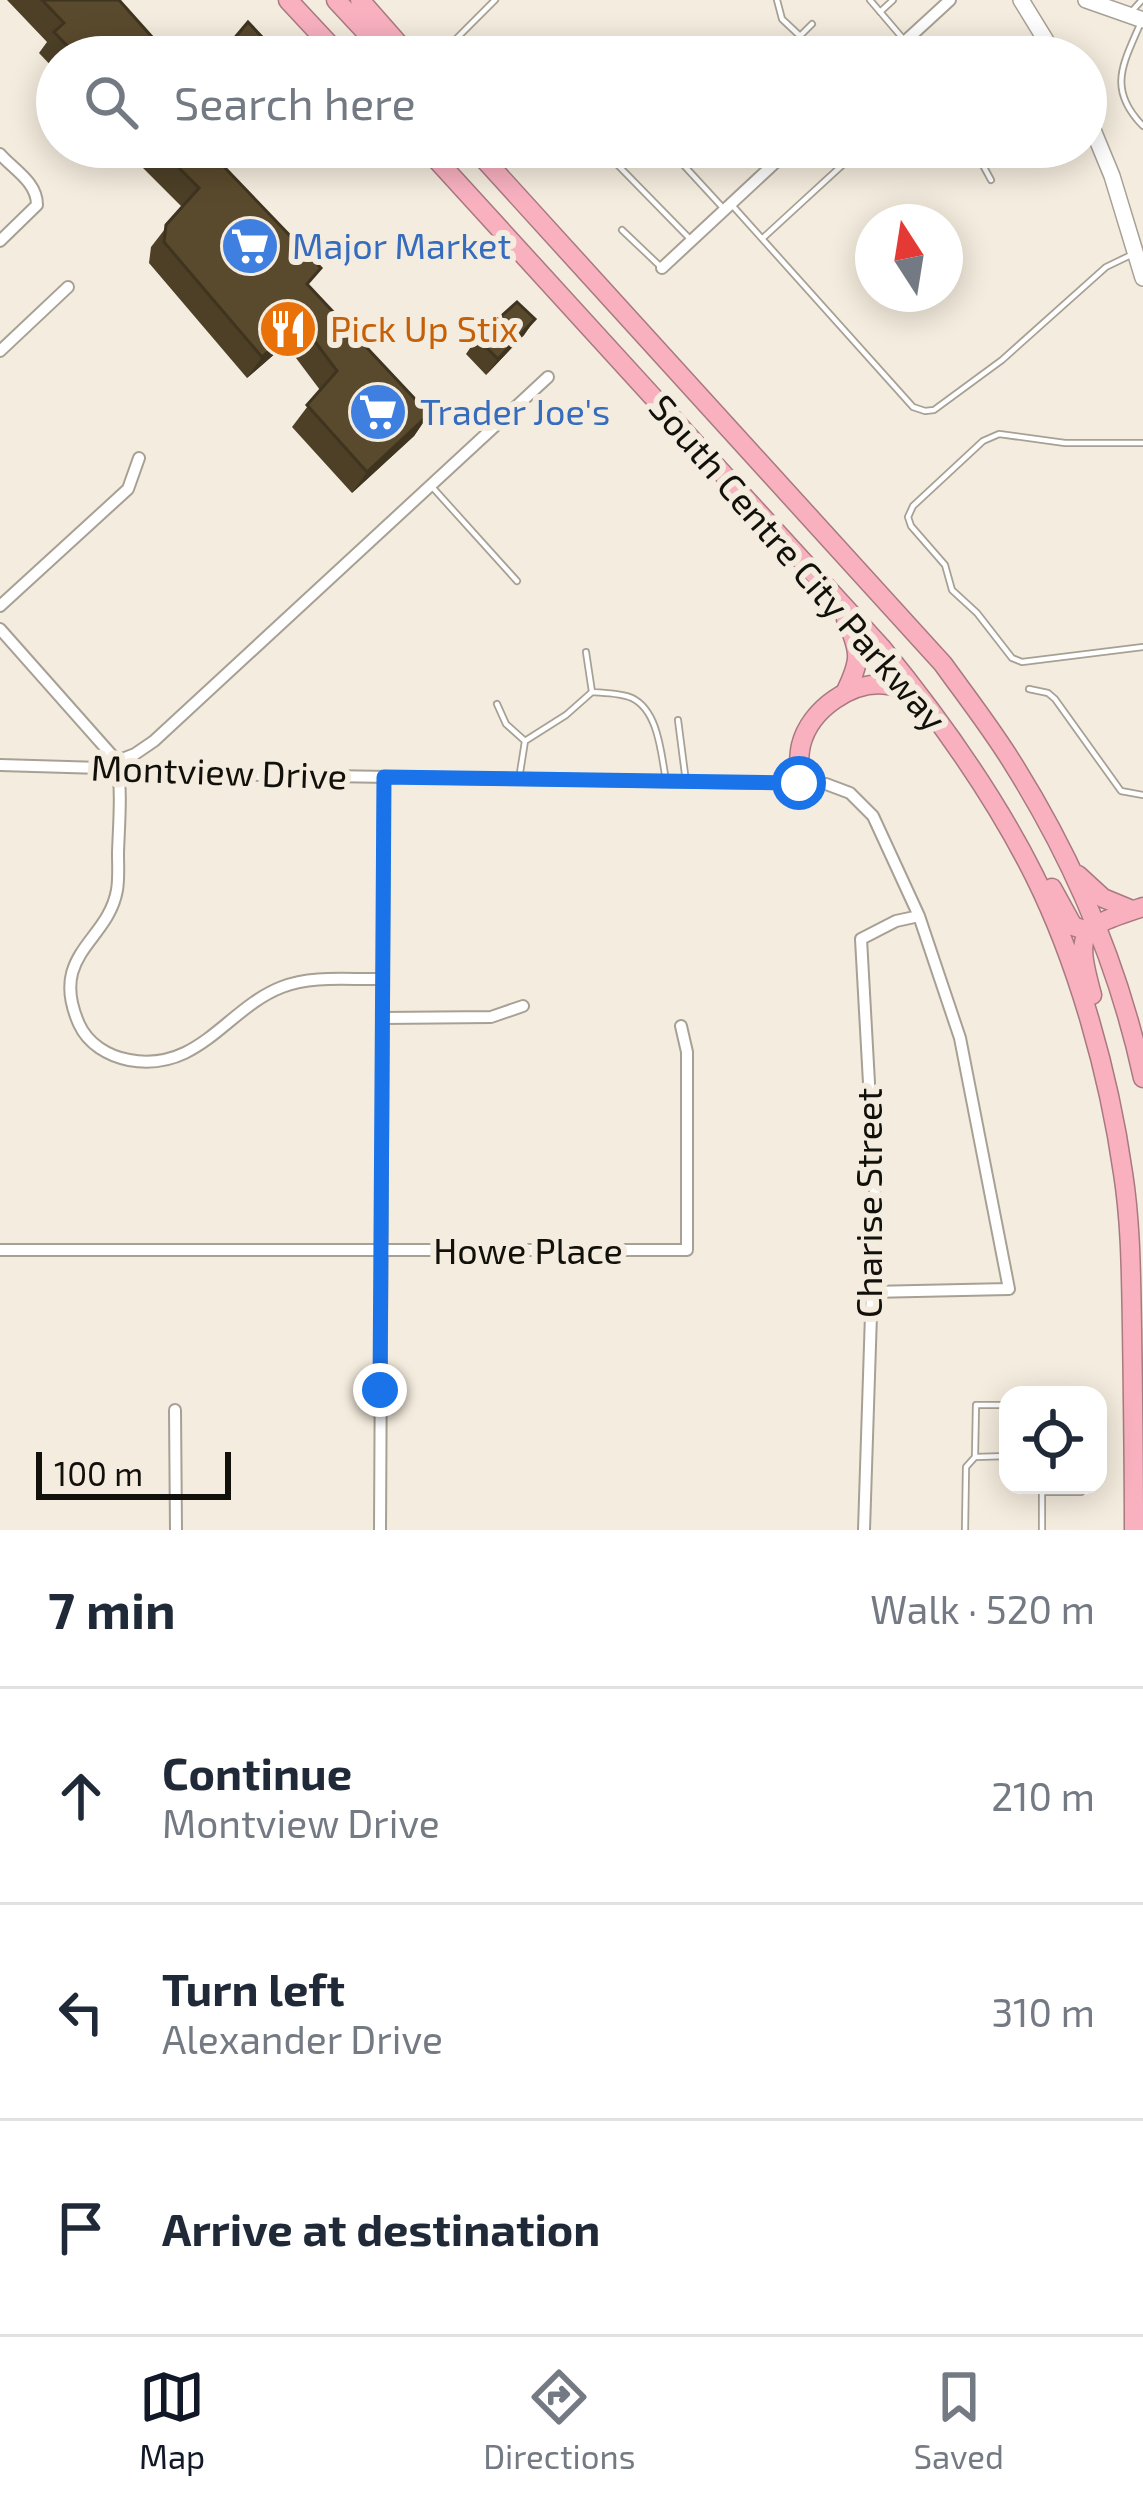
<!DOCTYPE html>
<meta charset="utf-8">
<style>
body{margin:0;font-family:"Exo 2",sans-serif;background:#f6f6f7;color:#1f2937}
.controls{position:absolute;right:36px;bottom:36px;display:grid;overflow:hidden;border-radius:24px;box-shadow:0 6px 30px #0003}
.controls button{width:108px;height:108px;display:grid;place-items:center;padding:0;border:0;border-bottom:3px solid #e0e1e3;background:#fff;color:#1f2937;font:60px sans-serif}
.compass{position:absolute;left:855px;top:204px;width:108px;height:108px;border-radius:50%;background:#fff;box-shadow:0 6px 30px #0003;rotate:348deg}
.scale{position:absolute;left:36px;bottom:30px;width:195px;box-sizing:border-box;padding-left:12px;border:6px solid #12100b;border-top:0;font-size:33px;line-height:42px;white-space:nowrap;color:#12100b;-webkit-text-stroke:9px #f4ecde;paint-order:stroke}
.stop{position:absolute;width:36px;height:36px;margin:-27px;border:9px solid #1a73e8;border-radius:50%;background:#fff}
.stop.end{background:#1a73e8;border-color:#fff;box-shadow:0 3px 12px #0008}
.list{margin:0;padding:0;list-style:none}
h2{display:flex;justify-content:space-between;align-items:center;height:156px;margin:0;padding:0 48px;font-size:51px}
h2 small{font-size:39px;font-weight:400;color:#747a83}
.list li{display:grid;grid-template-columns:78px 1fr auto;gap:36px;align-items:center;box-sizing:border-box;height:216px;padding:0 48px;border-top:3px solid #e0e1e3}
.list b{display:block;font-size:45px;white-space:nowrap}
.list p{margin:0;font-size:39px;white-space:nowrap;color:#747a83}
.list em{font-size:39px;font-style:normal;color:#747a83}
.icon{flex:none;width:66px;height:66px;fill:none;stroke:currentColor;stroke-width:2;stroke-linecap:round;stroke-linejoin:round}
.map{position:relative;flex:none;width:1143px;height:1530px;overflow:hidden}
.search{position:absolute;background:#fff;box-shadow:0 6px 30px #0003;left:36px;right:36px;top:36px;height:132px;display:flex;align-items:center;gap:30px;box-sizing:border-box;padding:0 42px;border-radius:66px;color:#747a83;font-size:45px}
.sheet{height:804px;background:#fff}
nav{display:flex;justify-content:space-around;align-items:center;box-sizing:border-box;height:168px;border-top:3px solid #e0e1e3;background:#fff;font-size:33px;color:#747a83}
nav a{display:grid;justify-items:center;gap:6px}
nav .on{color:#111827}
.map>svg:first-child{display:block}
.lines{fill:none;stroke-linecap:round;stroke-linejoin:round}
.lane-casing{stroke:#a7a094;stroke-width:8}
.street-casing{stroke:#a7a094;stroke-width:14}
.secondary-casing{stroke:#a7a094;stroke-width:18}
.highway-casing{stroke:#a87981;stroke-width:21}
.lane{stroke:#fff;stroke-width:4.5}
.street{stroke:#fff;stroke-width:10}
.secondary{stroke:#fff;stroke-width:15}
.highway{stroke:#f9b1c0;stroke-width:18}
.wall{fill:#4d4027}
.shaded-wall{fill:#3f3420}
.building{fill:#5a4a2d;stroke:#3f3420;stroke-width:3}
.route{stroke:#1a73e8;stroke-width:15}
.labels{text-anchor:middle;stroke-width:12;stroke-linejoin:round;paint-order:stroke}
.shop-label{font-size:36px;fill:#366cbe;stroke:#f4ecde;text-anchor:start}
.food-label{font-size:36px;fill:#c56008;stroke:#f4ecde;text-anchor:start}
.street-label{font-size:36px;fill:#12100b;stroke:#f4ecde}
</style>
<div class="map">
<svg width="1143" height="1530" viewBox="0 0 1143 1530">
<rect width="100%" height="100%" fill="#f4ecde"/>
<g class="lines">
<!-- lane casing -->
<g class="lane-casing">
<path id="lane" d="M777,0L782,19L799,35
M870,0L905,41
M1132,11L1142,0
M880,12L893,0
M1141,22C1124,63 1106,88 1143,126
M908,39L924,57
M458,57L455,40L495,0
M779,57L812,24
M667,147L724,209
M973,147L991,180
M606,153L692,241
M731,204L913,407L925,411L934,410L1002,360L1106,267L1131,255
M622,230L662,268
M764,237L862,147
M1143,443H1065L999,434L983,441L913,506L908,517L911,526L945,565L952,590L977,613L1012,658L1022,662L1143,647
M434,489L517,581
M1029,689L1048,693L1055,699L1121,791L1143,795
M592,692C605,693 621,693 632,698C659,711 661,755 666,780
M497,704L506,724L525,741
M678,720L686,782
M519,779L525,741L566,715L592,692L586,652
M975,1457L976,1405H1008
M1042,1492H1081
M965,1530L966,1467L975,1457L1008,1456
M1042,1530V1485"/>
</g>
<!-- street casing -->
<g class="street-casing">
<path id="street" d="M888,57L950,0
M0,154C14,170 37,182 37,205L0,241
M662,268L792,147
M0,351L68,287
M0,606L128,489L139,458
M0,629L117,761C122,792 119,822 118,853C118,865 119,878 117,890C108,942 48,954 79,1024C88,1044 108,1056 129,1060C199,1073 227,1008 282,987C313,975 349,980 382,979
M117,761L135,754L154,741L548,377
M0,765L101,768L117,761L144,773L826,784L850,793L873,816L919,916L960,1038L1009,1289L870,1292
M383,1018L491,1017L523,1006
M0,1250H687V1052L681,1026
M175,1410L176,1530
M380,1530L384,777
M864,1530L875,1191L861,939L896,921L919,916"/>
</g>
<!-- secondary casing -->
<g class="secondary-casing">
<path id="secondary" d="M1021,0L1056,57
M1086,0L1143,20
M1086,113L1112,176L1143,278"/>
</g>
<!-- highway casing -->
<g class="highway-casing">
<path id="highway" d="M288,0L341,57
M336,0L389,57
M360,0L410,57
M425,147L881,647C939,718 993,793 1034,875C1078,963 1109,1075 1123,1173C1131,1224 1131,1276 1132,1328C1133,1396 1134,1463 1134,1530
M473,147L943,664C966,696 991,728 1012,762C1073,859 1119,967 1143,1078
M845,693C861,660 861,653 846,619
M799,783C799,771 798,758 801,745C810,709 852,680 888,685C898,686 907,690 916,694
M1078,875L1103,898L1132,910
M1052,888L1073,926L1096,934
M1092,995C1074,929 1080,928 1143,907"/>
</g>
<!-- lane -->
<use href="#lane" class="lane"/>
<!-- street -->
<use href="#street" class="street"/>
<!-- secondary -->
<use href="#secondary" class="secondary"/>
<!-- highway -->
<use href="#highway" class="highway"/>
</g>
<!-- wall -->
<path class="wall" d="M7,0H119L170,57H57V72L39,53L47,42Z
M232,41L276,52L272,57H221Z
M127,147H205L309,286L429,414L414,436L352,493L292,427L320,390L284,342L278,351L247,378L149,263L151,247L182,207L125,150Z
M535,319L524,335L486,375L466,354L477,338Z"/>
<!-- shaded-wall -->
<path class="shaded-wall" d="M535,319L524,335L486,375L498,359Z
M293,329L278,351L247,378L262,357Z
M429,414L414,436L352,493L367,472Z"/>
<!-- building -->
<path class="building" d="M42,0H119L170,57H78L54,32L64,23Z
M248,22L276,52L271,57H248L232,41Z
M158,147H205L321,268L307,284L429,414L367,472L307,405L337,371L296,316L293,329L262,357L164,242L166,225L199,188Z
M517,302L535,319L498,359L477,338Z"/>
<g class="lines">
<!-- route -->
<path class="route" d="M380,1390L384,777L799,783"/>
</g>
<!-- icons -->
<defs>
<g id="supermarket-disc" transform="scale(3)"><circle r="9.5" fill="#3f7fe0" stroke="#f4ecde"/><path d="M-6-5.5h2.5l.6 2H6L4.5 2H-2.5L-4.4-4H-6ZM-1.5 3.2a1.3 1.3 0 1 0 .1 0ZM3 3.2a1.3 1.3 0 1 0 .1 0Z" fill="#fff"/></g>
<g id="restaurant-disc" transform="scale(3)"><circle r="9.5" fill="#e8710a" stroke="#f4ecde"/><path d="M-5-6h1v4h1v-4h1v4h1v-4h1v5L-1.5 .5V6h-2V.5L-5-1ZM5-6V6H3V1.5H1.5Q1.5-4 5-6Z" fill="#fff"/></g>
</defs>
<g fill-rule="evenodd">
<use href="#supermarket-disc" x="250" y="246"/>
<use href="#restaurant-disc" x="288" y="329"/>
<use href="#supermarket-disc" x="378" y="412"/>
</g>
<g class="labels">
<!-- shop labels -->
<g class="shop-label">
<text x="292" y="259">Major Market</text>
<text x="420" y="425">Trader Joe's</text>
</g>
<!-- food labels -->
<g class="food-label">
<text x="330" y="342">Pick Up Stix</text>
</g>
<!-- street labels -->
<g class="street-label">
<text transform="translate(798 563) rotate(49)" y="13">South Centre City Parkway</text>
<text transform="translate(219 772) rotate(2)" y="13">Montview Drive</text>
<text transform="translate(869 1203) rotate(-90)" y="13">Charise Street</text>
<text x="528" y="1264">Howe Place</text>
</g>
</g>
</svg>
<div class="controls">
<button><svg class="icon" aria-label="locate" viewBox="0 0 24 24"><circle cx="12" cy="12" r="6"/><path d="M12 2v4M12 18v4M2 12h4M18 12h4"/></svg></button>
</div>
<svg class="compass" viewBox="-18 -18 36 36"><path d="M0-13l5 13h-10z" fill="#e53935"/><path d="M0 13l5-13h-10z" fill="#747a83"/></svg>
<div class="scale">100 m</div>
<div class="stop" style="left:799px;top:783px"></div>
<div class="stop end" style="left:380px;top:1390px"></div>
<div class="search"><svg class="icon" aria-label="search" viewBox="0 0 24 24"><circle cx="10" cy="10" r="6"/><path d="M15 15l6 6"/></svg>Search here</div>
</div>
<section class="sheet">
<h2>7 min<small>Walk · 520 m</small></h2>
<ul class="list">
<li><svg class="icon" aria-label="ahead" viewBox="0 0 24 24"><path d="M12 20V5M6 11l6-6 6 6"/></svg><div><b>Continue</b><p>Montview Drive</p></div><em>210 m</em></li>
<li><svg class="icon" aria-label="left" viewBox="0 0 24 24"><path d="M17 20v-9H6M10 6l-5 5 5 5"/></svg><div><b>Turn left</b><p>Alexander Drive</p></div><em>310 m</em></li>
<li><svg class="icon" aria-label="arrive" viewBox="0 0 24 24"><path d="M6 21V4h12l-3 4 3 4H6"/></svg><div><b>Arrive at destination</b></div></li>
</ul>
</section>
<nav>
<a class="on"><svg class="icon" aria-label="map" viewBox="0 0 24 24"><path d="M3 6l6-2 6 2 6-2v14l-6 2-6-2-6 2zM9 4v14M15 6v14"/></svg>Map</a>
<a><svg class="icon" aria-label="directions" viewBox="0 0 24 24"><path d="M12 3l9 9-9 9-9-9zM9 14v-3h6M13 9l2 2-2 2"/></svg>Directions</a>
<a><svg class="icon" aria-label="saved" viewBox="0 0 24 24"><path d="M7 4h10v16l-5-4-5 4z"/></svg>Saved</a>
</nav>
